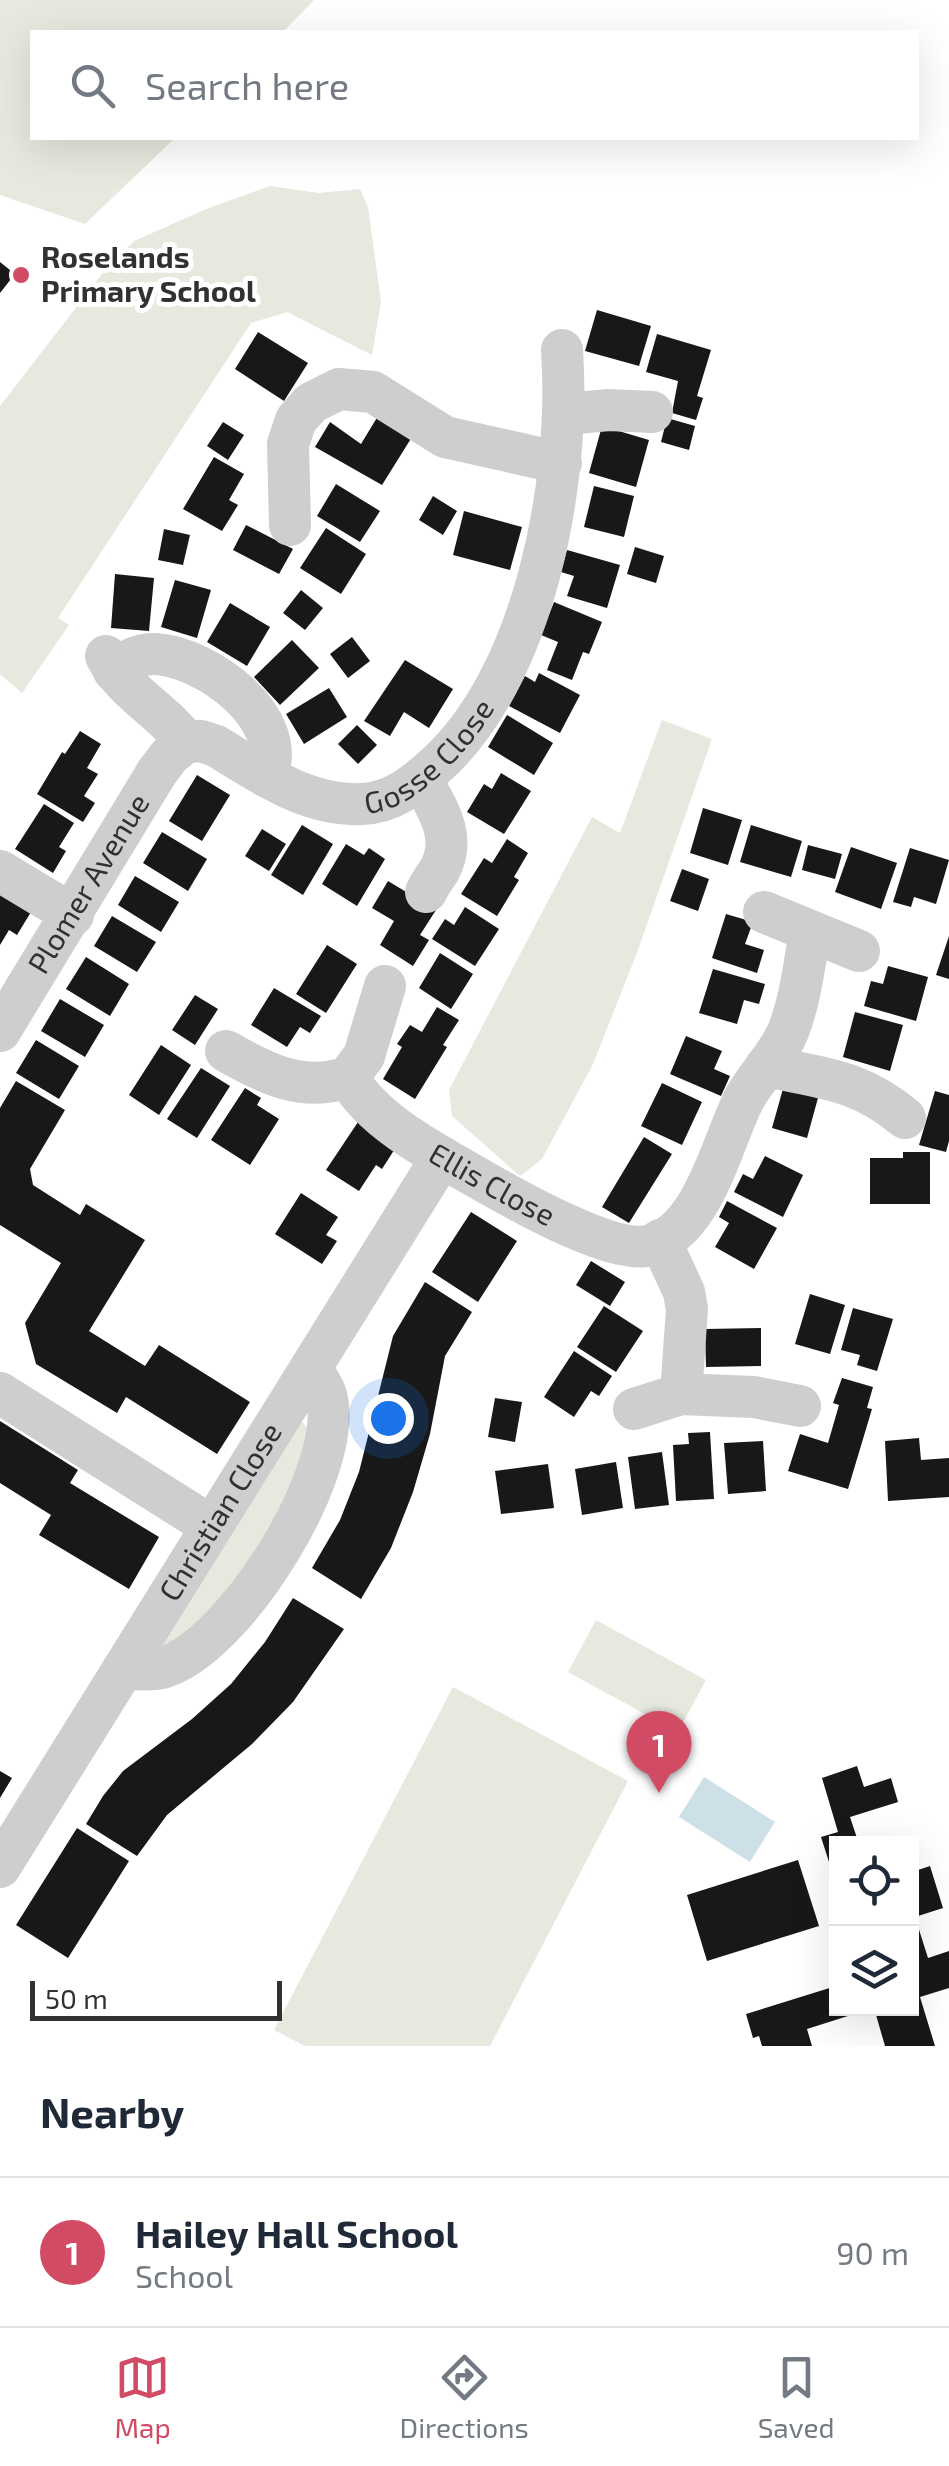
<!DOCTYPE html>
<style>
body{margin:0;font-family:"Exo 2",sans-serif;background:#f2f2f3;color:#1f2937}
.controls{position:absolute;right:30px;bottom:30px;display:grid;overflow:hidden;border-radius:0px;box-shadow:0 10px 40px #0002}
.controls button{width:90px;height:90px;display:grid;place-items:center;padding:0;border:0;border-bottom:2px solid #e0e1e3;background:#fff;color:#1f2937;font:50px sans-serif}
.scale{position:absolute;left:30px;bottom:25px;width:252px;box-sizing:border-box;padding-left:10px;border:5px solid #313131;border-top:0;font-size:28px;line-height:35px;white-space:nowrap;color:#313131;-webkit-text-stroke:8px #fff;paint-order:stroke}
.you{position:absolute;left:388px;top:1418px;width:35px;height:35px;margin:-25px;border:8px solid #fff;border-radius:50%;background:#1a73e8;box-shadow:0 0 0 15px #1a73e833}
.badge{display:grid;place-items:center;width:65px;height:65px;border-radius:50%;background:#d04b63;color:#fff;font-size:32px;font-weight:700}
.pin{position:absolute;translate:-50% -82px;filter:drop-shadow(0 2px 5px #0008)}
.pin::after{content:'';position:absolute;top:52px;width:35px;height:30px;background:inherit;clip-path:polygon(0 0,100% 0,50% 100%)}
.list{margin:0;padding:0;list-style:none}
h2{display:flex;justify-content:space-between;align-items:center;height:130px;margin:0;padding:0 40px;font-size:42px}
h2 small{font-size:32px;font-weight:400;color:#747a83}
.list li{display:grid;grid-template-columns:65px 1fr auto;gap:30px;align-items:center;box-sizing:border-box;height:150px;padding:0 40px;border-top:2px solid #e0e1e3}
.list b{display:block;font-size:38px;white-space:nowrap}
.list p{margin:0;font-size:32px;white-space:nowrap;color:#747a83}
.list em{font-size:32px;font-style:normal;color:#747a83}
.icon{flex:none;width:55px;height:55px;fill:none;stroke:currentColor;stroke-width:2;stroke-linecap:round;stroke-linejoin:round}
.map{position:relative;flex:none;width:949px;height:2046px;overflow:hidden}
.search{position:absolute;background:#fff;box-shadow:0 10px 40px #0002;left:30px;right:30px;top:30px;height:110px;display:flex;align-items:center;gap:25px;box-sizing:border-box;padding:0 35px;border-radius:0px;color:#747a83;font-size:38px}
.sheet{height:280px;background:#fff}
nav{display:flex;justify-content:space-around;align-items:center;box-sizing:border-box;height:140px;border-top:2px solid #e0e1e3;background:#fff;font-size:28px;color:#747a83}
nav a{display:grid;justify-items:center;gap:5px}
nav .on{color:#d04b63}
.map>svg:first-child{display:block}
.green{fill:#e5e9de}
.water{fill:#cde0e7}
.building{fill:#181818}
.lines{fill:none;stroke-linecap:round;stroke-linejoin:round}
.minor{stroke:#cecece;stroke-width:42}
.poi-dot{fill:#d04b63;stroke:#fff;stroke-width:4}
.labels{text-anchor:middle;stroke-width:10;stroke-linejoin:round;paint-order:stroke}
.poi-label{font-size:30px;font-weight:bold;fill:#313131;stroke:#fff;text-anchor:start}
.street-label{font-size:30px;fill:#313131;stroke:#fff}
</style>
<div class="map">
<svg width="949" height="2046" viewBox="0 0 949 2046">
<rect width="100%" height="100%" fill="#fff"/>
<!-- green -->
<path class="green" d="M0,0H314L283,32H32V138H175L85,224L0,195Z
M270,186L319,193L360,189L368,207L381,302L372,355L287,312L251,323L58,618L69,625L22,693L0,674V406L102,274L134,241L204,210Z
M662,720L712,739L638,950L593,1064L542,1159L520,1176L452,1116L449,1090L592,817L620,833Z
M299,1417L307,1428L309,1443L273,1528L203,1622L152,1657Z
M596,1620L706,1680L678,1732L568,1672Z
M453,1687L628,1781L490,2046H305L274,2030Z"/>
<!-- water -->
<path class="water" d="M704,1777L775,1822L750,1862L679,1817Z"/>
<!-- building -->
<path class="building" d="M0,262L15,274L0,293Z
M597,310L651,326L639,366L585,351Z
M258,332L308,363L284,401L235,369Z
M657,334L711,350L697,396L703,398L696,420L672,413L678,381L646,372Z
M378,416L412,437L382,485L315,447L330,422L361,444Z
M667,418L695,426L689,450L661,442Z
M223,422L244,435L228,460L207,446Z
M602,426L649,440L636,487L589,473Z
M214,457L244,474L229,500L238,505L222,531L183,509Z
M336,484L380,511L360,542L317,516Z
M594,486L634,496L624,537L584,527Z
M433,496L457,511L443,535L419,520Z
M464,511L522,527L510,570L453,555Z
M246,525L293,549L279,574L233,550Z
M326,528L366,554L341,594L300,568Z
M164,529L190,535L183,565L158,560Z
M635,547L664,556L656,583L627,574Z
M567,550L620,565L607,608L567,596L574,576L561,572Z
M115,574L154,578L149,631L111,628Z
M175,580L211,590L197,638L161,627Z
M301,590L323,608L305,630L283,613Z
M554,602L602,622L589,654L583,652L572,680L547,670L558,642L541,635Z
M230,603L270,627L247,666L207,642Z
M352,637L370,661L348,678L330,654Z
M292,640L319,668L280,705L254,677Z
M405,660L453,689L429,728L404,712L390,736L364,721Z
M539,673L580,695L560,733L509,706L525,676L535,682Z
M329,688L347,717L304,744L286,714Z
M507,715L553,743L534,775L488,747Z
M357,725L377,745L358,764L338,744Z
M80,731L101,744L87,768L98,774L84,796L95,803L83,822L37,794L62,752L65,754Z
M501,773L531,791L504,834L467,812L484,784L492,789Z
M197,775L230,795L202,841L169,821Z
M44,804L74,823L59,847L66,851L53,873L15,849Z
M703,808L742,820L728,865L690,853Z
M302,825L333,844L303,895L271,875Z
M751,825L802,841L791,877L740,862Z
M262,829L286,844L269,871L245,856Z
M162,832L207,859L188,891L143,863Z
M507,839L528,853L514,877L519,880L497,916L461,894L484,858L492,863Z
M346,844L364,855L369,848L385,859L357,906L322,884Z
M808,845L842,854L835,879L802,870Z
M851,847L897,863L881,909L835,892Z
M910,848L949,860L936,904L914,897L911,907L893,902Z
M682,869L709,879L698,911L670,901Z
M135,876L179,902L161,932L118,905Z
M388,881L436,910L420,935L429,940L413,966L380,945L394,921L372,908Z
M0,893L31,912L17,935L9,930L0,945Z
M465,907L499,929L475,966L432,939L445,919L454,925Z
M726,914L753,922L745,944L764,950L757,973L712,958Z
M112,916L156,942L137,972L94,946Z
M949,936V979L936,975Z
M327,945L357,964L326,1013L296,994Z
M440,953L473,974L451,1009L419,988Z
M86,957L129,984L110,1016L66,989Z
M888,966L928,977L916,1021L864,1006L871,981L883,984Z
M713,969L765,984L759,1004L744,1000L737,1024L699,1013Z
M274,988L321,1016L310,1033L300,1027L287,1047L251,1025Z
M195,995L218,1009L195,1045L172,1030Z
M60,999L104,1025L85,1057L41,1031Z
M437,1007L459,1020L443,1045L447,1047L415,1099L383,1079L402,1047L397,1044L410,1025L422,1032Z
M855,1012L903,1025L890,1071L843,1057Z
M686,1036L722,1051L714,1069L730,1076L721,1096L670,1074Z
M36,1040L79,1066L59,1099L16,1073Z
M161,1045L191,1065L159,1115L129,1095Z
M201,1068L230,1086L197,1138L167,1119Z
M786,1078L821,1087L807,1138L772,1128Z
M16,1081L65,1110L30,1169L33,1185L80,1215L86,1204L145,1240L89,1331L145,1366L159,1345L250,1402L217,1454L126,1397L117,1413L36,1364L25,1323L61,1263L0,1225V1108Z
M662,1083L702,1102L682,1145L641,1126Z
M245,1088L261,1098L257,1105L279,1119L250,1165L211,1140Z
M935,1091L949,1095V1141L946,1152L919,1145Z
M360,1119L398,1144L382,1169L376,1165L359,1191L326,1170Z
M644,1137L672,1154L629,1223L602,1207Z
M903,1152H930V1204H870V1158H903Z
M765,1156L803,1175L783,1217L734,1192L743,1174L753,1179Z
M301,1193L338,1217L326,1235L337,1241L322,1264L275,1234Z
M727,1201L777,1228L754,1269L715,1247L729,1223L719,1217Z
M471,1212L517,1241L478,1302L432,1272Z
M591,1261L625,1282L610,1306L576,1285Z
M425,1282L472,1312L445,1356L430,1434L413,1492L391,1548L361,1599L312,1568L340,1520L359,1472L393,1336Z
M810,1294L845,1305L830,1354L795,1344Z
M604,1306L643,1331L616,1372L577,1347Z
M853,1308L893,1319L877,1371L857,1365L860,1355L841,1350Z
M761,1328V1366L706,1367L705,1329Z
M574,1351L612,1376L599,1396L591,1391L574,1417L544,1397Z
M842,1378L873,1387L867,1408L872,1409L848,1489L788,1471L800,1434L828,1443L839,1405L833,1403Z
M495,1398L522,1402L515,1442L488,1437Z
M0,1421L78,1470L70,1483L159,1537L129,1589L39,1535L51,1515L0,1483Z
M710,1432L714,1499L676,1501L673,1445L689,1444L688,1433Z
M919,1438L921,1460L949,1458V1497L888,1501L885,1441Z
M763,1441L766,1491L728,1494L724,1443Z
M662,1452L669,1505L635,1509L628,1457Z
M616,1462L623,1508L582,1515L575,1469Z
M548,1464L554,1508L501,1514L495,1471Z
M293,1598L344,1629L293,1702L252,1744L167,1815L137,1856L86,1824L103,1796L123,1771L192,1719L231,1684L265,1642Z
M857,1766L864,1787L891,1778L898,1802L850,1817L859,1844H836V1884L821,1837L838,1832L822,1778Z
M0,1771L12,1778L0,1798Z
M77,1828L129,1861L68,1958L16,1925Z
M798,1860L819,1926L707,1961L687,1895Z
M930,1866L943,1908L915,1917L928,1958L949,1951V1988L920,1997L935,2046H885L874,2008H912V1872Z
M836,1986V2008L870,2009L807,2029L812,2046H762L759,2036L753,2038L746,2014Z"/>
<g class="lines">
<!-- minor -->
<g class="minor">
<path d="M565,414L609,410L652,412"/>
<path d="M290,525L288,444L296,420L311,403L339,389L373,392L445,437L561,463"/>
<path d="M106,656C124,693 162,709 186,742"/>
<path d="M114,671C127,661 139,653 156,654C207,657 292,719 266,776"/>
<path id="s1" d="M186,742L201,741L216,746C261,773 307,807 362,804C391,803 413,786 434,767C536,677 571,479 562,350"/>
<path d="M421,779C437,808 458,837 439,871C434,878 430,884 426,892"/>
<path d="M0,871L73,915"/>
<path d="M764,912L859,951"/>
<path id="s2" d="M0,1031L157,772L170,755L186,742"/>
<path d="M226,1051C264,1073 303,1093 348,1077L364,1056L385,986"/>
<path d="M766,1066C821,1078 859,1079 905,1118"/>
<path id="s3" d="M348,1077C374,1125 446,1159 492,1186C524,1204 612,1253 647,1246C703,1234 721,1144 744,1099C757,1075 779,1055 789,1029C801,997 804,965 810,932"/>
<path d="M660,1240L684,1292L687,1309L681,1394"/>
<path d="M0,1393L211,1526"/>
<path d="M634,1409L681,1394L754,1397L800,1406"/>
<path d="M123,1669C136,1669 150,1671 162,1668C234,1648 347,1468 326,1395C323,1385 316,1377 311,1368"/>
<path id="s4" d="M0,1867L442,1157"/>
</g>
</g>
<!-- markers -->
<circle class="poi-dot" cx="21" cy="275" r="10"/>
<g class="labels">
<!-- poi labels -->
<g class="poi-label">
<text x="41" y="268">Roselands<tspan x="41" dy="34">Primary School</tspan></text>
</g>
<!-- street labels -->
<g class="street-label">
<text dy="10" stroke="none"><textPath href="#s1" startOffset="275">Gosse Close</textPath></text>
<text dy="10" stroke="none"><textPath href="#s2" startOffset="172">Plomer Avenue</textPath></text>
<text dy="10" stroke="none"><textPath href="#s3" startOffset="182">Ellis Close</textPath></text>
<text dy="10" stroke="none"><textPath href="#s4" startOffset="418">Christian Close</textPath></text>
</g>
</g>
</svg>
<div class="controls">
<button><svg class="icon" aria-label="locate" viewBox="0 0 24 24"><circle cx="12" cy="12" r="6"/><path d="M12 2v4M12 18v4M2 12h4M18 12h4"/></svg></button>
<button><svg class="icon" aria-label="layers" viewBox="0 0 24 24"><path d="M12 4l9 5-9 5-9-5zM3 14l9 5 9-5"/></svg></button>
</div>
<div class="scale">50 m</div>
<div class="you"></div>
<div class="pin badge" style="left:659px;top:1793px">1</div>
<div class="search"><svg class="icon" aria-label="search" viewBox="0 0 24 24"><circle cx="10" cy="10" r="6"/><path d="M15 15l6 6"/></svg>Search here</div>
</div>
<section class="sheet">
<h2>Nearby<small></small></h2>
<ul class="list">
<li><span class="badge">1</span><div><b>Hailey Hall School</b><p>School</p></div><em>90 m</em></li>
</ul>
</section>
<nav>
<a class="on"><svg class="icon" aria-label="map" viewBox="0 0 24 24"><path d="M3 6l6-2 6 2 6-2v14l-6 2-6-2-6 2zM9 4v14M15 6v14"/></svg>Map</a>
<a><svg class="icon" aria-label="directions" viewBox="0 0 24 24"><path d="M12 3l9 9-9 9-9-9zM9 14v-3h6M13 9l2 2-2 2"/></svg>Directions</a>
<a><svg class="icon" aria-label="saved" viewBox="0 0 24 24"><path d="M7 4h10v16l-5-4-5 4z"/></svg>Saved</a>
</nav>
